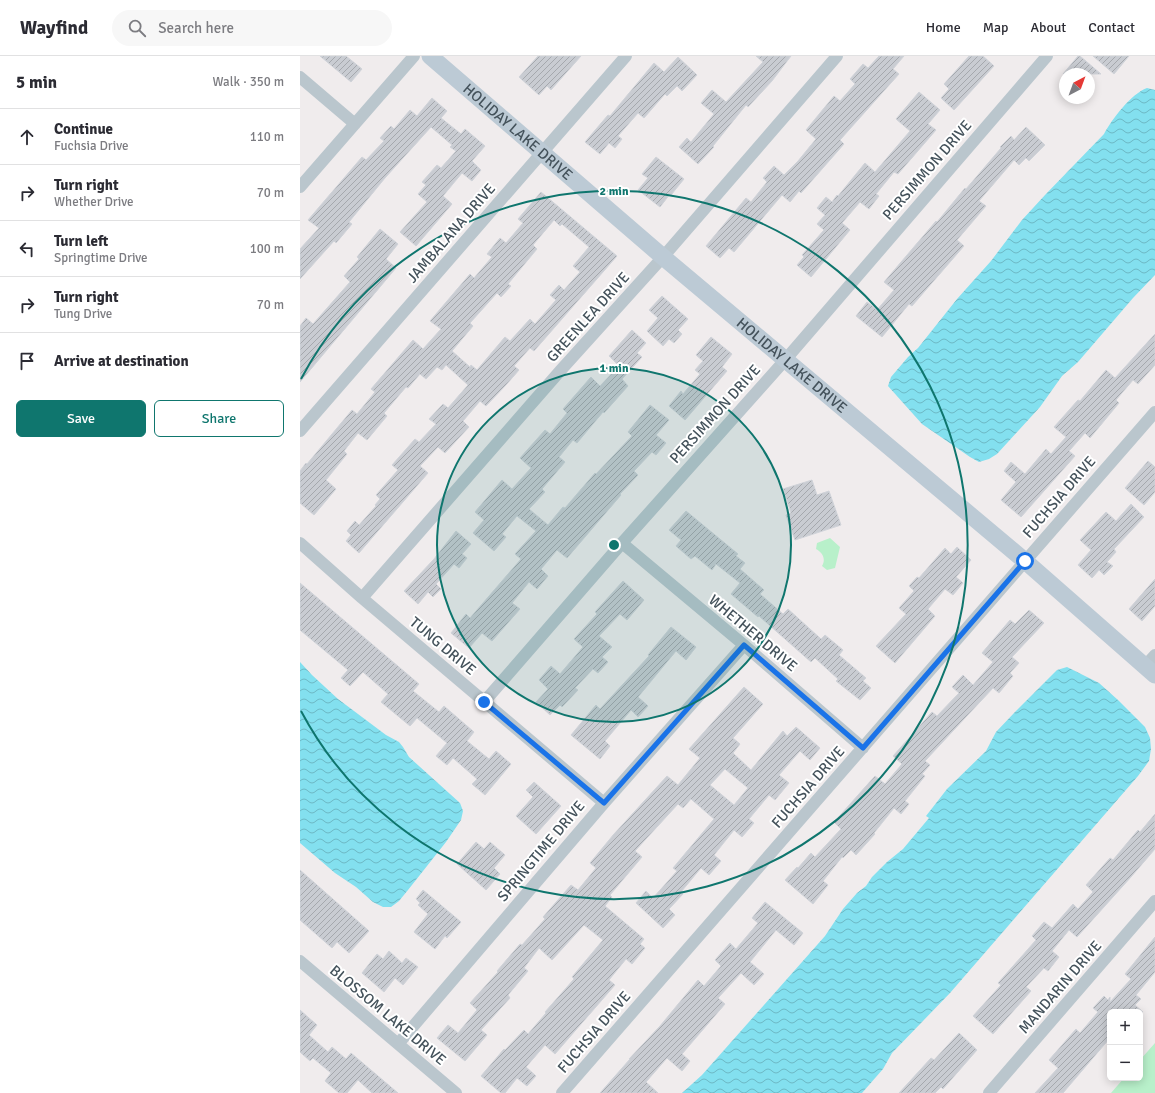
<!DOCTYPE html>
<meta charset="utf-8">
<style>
body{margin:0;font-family:Signika,sans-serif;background:#f7f7f7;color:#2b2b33}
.controls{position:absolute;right:12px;bottom:12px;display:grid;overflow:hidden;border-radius:6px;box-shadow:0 2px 10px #0003}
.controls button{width:36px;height:36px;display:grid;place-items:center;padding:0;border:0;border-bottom:1px solid #e1e1e2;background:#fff;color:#2b2b33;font:20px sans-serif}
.compass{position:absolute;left:759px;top:12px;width:36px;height:36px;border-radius:50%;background:#fff;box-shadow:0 2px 10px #0003;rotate:41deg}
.stop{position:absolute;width:12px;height:12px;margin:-9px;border:3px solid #1a73e8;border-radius:50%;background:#fff}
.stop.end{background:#1a73e8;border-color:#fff;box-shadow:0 1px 4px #0008}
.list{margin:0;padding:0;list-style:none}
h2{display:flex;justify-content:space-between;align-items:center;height:52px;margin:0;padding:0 16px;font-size:17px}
h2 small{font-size:13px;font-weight:400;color:#7c7c81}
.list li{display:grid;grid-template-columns:26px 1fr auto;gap:12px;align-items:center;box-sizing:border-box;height:56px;padding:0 16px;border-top:1px solid #e1e1e2}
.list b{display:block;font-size:15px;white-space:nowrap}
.list p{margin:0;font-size:13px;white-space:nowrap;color:#7c7c81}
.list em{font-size:13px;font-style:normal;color:#7c7c81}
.actions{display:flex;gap:8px;padding:12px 16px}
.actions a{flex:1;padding:9px 0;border:1px solid #0f766e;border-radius:6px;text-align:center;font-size:14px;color:#0f766e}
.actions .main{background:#0f766e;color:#fff}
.icon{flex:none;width:22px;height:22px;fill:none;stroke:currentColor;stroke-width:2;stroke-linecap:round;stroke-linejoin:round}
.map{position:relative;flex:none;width:855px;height:1037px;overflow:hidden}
header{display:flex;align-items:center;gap:24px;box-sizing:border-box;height:56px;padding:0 20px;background:#fff;border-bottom:1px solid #e1e1e2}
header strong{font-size:19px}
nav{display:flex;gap:22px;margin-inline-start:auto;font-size:14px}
.search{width:280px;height:36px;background:#f7f7f7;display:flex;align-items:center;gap:10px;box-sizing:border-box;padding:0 14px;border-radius:22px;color:#7c7c81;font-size:15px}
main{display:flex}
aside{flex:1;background:#fff}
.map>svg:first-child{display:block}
.grass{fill:#b8f0ca}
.water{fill:url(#water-waves)}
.building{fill:url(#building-hatch);stroke:#d0d3d9;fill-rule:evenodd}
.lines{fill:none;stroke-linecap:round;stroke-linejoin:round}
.street{stroke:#bac6cd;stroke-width:12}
.secondary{stroke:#bccad5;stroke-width:17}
.route{stroke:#1a73e8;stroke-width:5}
.ring{fill:none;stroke:#0f766e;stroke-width:2}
.labels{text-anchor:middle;stroke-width:4;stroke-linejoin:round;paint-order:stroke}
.street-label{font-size:15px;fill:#44525b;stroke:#fff}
.centre{fill:#0f766e;stroke:#fff;stroke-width:2}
.ring-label{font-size:12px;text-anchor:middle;font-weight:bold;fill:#0f766e;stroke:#fff;stroke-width:4;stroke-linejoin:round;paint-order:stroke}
</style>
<header>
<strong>Wayfind</strong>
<div class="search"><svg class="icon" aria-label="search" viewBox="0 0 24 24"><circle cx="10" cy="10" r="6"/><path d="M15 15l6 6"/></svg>Search here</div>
<nav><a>Home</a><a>Map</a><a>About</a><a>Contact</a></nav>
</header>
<main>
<aside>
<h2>5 min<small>Walk · 350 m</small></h2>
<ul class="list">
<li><svg class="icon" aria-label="ahead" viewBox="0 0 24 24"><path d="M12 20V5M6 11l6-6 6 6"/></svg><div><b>Continue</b><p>Fuchsia Drive</p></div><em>110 m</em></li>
<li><svg class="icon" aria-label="right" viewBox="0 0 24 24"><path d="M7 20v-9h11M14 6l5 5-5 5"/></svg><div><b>Turn right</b><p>Whether Drive</p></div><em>70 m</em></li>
<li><svg class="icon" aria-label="left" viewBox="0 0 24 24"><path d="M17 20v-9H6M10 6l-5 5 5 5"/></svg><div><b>Turn left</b><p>Springtime Drive</p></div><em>100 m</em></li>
<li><svg class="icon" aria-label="right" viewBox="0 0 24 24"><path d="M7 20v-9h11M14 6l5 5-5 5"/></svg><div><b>Turn right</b><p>Tung Drive</p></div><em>70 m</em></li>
<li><svg class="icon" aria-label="arrive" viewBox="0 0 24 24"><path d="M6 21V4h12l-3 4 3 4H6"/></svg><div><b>Arrive at destination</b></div></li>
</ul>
<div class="actions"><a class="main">Save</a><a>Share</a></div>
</aside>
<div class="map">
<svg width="855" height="1037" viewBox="0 0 855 1037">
<defs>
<pattern id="water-waves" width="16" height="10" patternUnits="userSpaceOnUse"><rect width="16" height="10" fill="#83e0ef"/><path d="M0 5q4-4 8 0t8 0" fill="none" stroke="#6db8c5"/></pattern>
<pattern id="building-hatch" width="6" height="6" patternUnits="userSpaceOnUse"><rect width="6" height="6" fill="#c9ccd2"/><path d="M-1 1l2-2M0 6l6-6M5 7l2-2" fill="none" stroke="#a5a8ad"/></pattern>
</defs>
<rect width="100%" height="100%" fill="#f0eced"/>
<!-- grass -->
<path class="grass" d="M530,482L540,491L535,512L527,514L522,510C526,503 523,497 516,493L517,487Z
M855,987V1037H811L824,1022H840V1004Z"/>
<!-- water -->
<path class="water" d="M847,32L855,34V219L833,242L778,306L762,320L740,351L697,398L689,403L679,406L670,401L622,368L588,330L591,321L608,301L618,292L657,243L691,205L722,164L745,139L804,78C812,63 831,38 847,32Z
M0,606L12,619L38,643L86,679L99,686L103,691L109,701L160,747L163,755L161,764L146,786L108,834L99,845L91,851H83L73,846L56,831L35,817L0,787Z
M767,611L799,627L818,644L845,671L850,682L851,693L849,705L838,720L650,937L592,997L583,1013L562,1037H382L402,1019L525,880L543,853L557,837L566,830L572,821L587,806L603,793L629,762L626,760L647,733L686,695L696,676L714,657L757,614Z"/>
<!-- building -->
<path class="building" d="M20,0H46L62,13L51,26Z
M238,0H281L251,34L247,30L239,39L219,21Z
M456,0H491L472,25L448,51L446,49L413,90L414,91L398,108L379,91L387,82L391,86L414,58L401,47L412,34L426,46L463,6Z
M579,0H604L593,13L599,18L540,84L544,88L501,137L499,135L490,146L482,139L434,196L429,192L420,202L406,190L446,142L451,146L467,126L463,122L474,110L484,119L498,105L516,83L506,74L534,40L540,45L555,28L550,23L563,8L568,12Z
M669,0H683L694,10L654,54L641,42L649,33L644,28Z
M778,0H780L801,18H763Z
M793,0H829L814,18Z
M378,1L397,19L382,35L377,30L367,40L365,38L344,62L338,57L318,80L322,83L315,92L309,87L300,98L285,86L308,59L310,60L354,7L364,16Z
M619,36L640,54L628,68L636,74L598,118L594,116L576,138L579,140L569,153L560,146L542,167L550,174L511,221L497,209L504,201L502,199L524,174L517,168L525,159L517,152L526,141L532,146L537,139L538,140L565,107L575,116L610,75L596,63Z
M132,42L147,55L141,62L161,78L165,73L185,90L172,105L181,114L172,125L162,117L143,140L152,148L116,190L100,176L127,146L118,138L126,129L122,126L137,109L141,112L156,95L150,91L152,89L131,71L85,122L49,166L52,168L36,187L34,185L0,223V193L19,172L8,164L62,101L66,104L84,85L80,82L91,70L94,73L110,54L117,60Z
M726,71L745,89L729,105L726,102L719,109L714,104L679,145L686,150L657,184L664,190L612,250L609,248L582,281L556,260L567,246L577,254L594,234L584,226L636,165L637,166L665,132L666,133L701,92L700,91L711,80L714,84Z
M356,101L384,123L371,139L370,138L360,151L338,134L348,122L342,118Z
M241,136L317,200L234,295L230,292L214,310L219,314L206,329L186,350L180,345L163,365L169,371L145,397L138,391L120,410L128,417L59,497L46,485L51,479L47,475L55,465L59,469L76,450L75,449L80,443L76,439L98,414L92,409L115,383L119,386L136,368L129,363L143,348L148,352L168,329L146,309L142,314L137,311L126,323L120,318L108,332L106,331L84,357L87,360L67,384L58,377L44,395L47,398L26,424L36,433L14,459L0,447V415L6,407L7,408L52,354L57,358L75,336L71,333L113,284L123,293L141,273L130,265L170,218L174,222L192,201L187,198L200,182L206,187L223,167L218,163ZM254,164L260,170L262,168L289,191L273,210L280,216L264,234L259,229L250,239L256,244L235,268L230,263L210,285L205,281L177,314L171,309L170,311L152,295L173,270L170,267L197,237L201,241L211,230L208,228L237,193L233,189Z
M80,173L98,188L86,203L96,212L0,326V270L6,262L13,268L50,226L44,220L59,203L57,201Z
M362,240L388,263L378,274L382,278L374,287L369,283L363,290L347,275L358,262L349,254Z
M332,274L346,287L337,297L342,301L322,323L328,330L304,357L303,356L277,387L273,384L259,401L265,406L242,433L245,436L229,453L248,469L263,451L265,452L295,417L296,418L332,380L328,376L350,349L369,364L356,379L366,387L356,399L352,396L334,415L338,419L320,438L321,439L267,502L257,494L241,513L248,520L237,533L229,526L212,547L220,553L192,585L182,577L169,592L151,577L166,558L170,562L221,503L215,498L236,475L217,460L202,478L206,481L194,495L173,477L184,464L175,456L202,424L212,433L231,412L220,402L245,374L250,378L267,357L263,353L291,321L300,330L319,310L309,300Z
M855,278V309L838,328L833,324L816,344L819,347L790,382L785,377L769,395L775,400L721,461L701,444L716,426L704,415L711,406L725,418L746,393L751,398L766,381L754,371L778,344L780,345L806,314L815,322Z
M411,281L432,298L422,311L427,315L385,364L369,350L381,335L383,338L400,318L395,314L403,305L396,299Z
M848,405L855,411V436L844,449L825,432Z
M512,424L517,439L529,435L541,469L495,484L486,459L491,457L483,433Z
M831,448L844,461L814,493L816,496L807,506L813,510L804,519L799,514L792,522L778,509L791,494L780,484L806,456L816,465Z
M386,455L438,498L436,500L445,507L440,513L464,534L460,538L483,558L488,553L521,583L525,579L543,594L539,599L566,622L563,625L571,632L560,644L536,625L538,623L515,602L511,606L459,560L458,561L431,538L440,527L416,508L412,514L395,500L391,503L376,490L381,484L369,474Z
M156,475L171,488L162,498L167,502L159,512L154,508L136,528L141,533L133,541L128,536L118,548L104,535L134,503Z
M657,491L671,504L656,521L663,527L653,539L645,533L628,553L635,560L595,607L576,590L606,558L599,552L614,535L609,530L617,521L619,522L645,492L651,498Z
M855,523V550L842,565L829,553Z
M323,525L344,544L327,564L320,558L299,580L312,591L302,601L308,606L298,617L293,613L275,632L278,634L262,651L260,649L250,659L236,646L248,633L239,624L251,610L260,618L283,591L274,583L297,558L295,556Z
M0,527L119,628L113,635L139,656L144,650L174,676L167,685L189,703L196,695L211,708L185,739L172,728L177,723L153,702L147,709L136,700L147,687L117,662L110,670L81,646L88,638L63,616L50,630L41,622L48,614L0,574Z
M729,554L744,567L712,601L719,607L710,617L713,620L699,637L693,632L625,705L630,709L622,718L625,720L605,745L609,748L601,758L594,752L574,777L575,778L556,799L551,794L543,802L542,801L523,825L528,829L513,848L485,824L497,811L498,812L511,797L515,801L541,773L534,766L575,720L585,728L602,708L593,700L632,656L637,660L659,637L652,631L663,619L673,629L693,606L682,597L710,564L715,568Z
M371,571L396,591L386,604L376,595L338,641L348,650L338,661L331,654L305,685L310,690L300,703L271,679L296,649L300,653L349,600L348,599Z
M444,631L463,648L433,682L440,688L433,697L451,714L483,675L487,680L496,671L520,692L510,704L500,695L479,719L489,727L475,744L469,739L449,763L454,767L442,781L434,774L414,799L421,805L409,819L401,812L381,836L383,838L369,853L375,859L363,872L336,847L346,835L353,842L377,815L373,812L414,763L391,743L383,752L378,748L335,795L342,801L310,839L312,841L305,850L344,883L340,888L345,892L332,908L326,903L309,924L315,929L255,998L245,989L226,1011L236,1020L227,1030L217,1022L205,1037H201L181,1020L204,993L205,994L224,974L228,978L246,957L245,956L274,923L272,921L303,884L284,869L252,904L239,892L224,912L228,915L208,939L210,942L181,974L187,979L165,1005L137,982L148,969L158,977L177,954L170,947L198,916L197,915L220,888L222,889L245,863L243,861L271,829L278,834L296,812L290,807L314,778L367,720L378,729L400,702L389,693ZM425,713L448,732L434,749L410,729Z
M234,726L261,750L236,778L216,760L233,741L226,734Z
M855,758V793L831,821L777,881L769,874L752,895L759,901L748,915L744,912L726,931L731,935L693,978L673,960L701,929L698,927L736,884L732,880L744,866L752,872L773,848L778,853L793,836L786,829L810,802L813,804L838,774L840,776Z
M176,786L184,793L190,786L205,799L194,812L200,818L186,834L157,808Z
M0,814L69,875L49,897L37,886L32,892L0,864Z
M123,834L161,866L147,882L145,880L135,893L114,876L128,858L118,849L120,847L116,843Z
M465,846L503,877L494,889L476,874L450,906L464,918L454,929L441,917L418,942L425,948L382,998L390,1005L382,1015L367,1002L346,1026L358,1037H300L330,1003H329L360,970L398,924L404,930L421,910L415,904L430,887L436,893L458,867L452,862Z
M855,881V916L836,939L841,943L835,949L843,956H810V982L763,1037H735L758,1012L749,1004L776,973L780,977L798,956L793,952L804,940L808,944L810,941V946L831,923L825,918Z
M89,895L102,907L106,902L118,911L103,929L95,922L84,936L62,917L77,898L83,903Z
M0,954L17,969L9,979L28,996L32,991L46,1003L51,997L98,1037H72L58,1024L47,1037H39L25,1025L31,1017L13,1002L10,1005L0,996Z
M659,977L677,994L643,1033L641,1031L635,1037H599L631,1002L634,1004Z"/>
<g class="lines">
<!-- street -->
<path class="street" d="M0,21L55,68
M0,131L114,0
M0,375L326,0
M0,487L62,542L304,747
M322,487L444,589L563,692
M62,542L260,315L363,201L537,0
M845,610L855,599
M184,646L322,487L486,303L747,0
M0,905L156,1037
M98,988L304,747L444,589
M262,1037L855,356
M689,1037L855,845"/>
<!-- secondary -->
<path class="secondary" id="s1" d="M130,0L363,201L725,505L855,619"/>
</g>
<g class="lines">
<!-- route -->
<path class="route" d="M184,646L304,747L444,589L563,692L725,505"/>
</g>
<!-- distance rings -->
<circle cx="314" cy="489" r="177" fill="#0f766e" fill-opacity=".12"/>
<g class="ring">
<circle cx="314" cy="489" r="177"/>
<path d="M1 323A354 354 0 1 1 1 655"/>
</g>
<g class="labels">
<!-- street labels -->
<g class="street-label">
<text dy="5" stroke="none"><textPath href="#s1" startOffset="116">HOLIDAY LAKE DRIVE</textPath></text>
<text transform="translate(627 114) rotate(-49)" y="5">PERSIMMON DRIVE</text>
<text transform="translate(151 177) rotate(-49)" y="5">JAMBALANA DRIVE</text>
<text transform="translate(288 261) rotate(-48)" y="5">GREENLEA DRIVE</text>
<text dy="5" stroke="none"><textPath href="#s1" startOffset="476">HOLIDAY LAKE DRIVE</textPath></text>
<text transform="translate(415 358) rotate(-48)" y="5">PERSIMMON DRIVE</text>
<text transform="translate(759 441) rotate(-49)" y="5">FUCHSIA DRIVE</text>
<text transform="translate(453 577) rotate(40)" y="5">WHETHER DRIVE</text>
<text transform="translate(143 590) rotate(40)" y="5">TUNG DRIVE</text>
<text transform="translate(508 731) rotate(-49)" y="5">FUCHSIA DRIVE</text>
<text transform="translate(241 795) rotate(-50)" y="5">SPRINGTIME DRIVE</text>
<text transform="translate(760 931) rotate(-49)" y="5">MANDARIN DRIVE</text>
<text transform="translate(88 959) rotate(40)" y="5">BLOSSOM LAKE DRIVE</text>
<text transform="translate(294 976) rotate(-49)" y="5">FUCHSIA DRIVE</text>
</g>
</g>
<circle cx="314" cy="489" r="6" class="centre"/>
<g class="ring-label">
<text x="314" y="139">2 min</text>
<text x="314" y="316">1 min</text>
</g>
</svg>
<div class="controls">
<button>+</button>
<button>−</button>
</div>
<svg class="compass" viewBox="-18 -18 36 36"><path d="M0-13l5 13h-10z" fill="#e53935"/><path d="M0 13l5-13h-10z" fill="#7c7c81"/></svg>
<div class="stop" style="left:725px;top:505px"></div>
<div class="stop end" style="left:184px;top:646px"></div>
</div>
</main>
